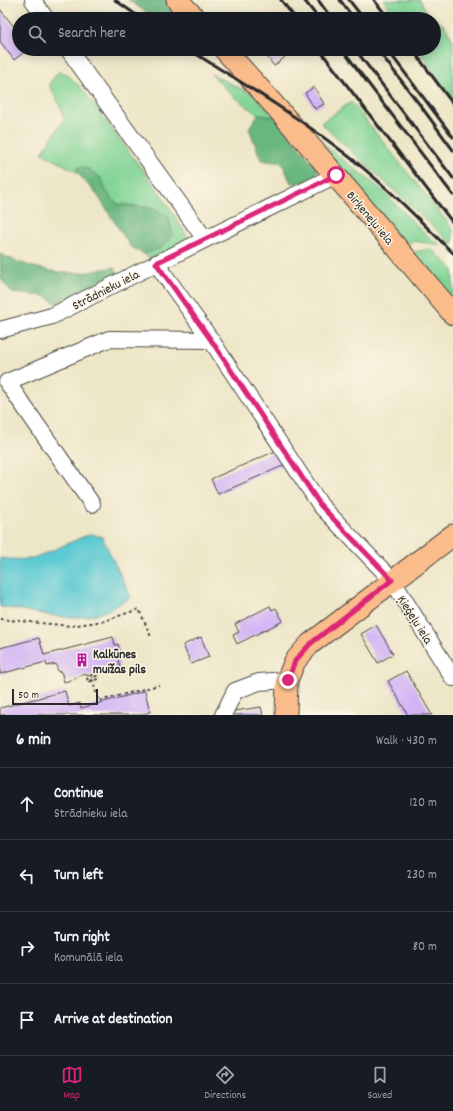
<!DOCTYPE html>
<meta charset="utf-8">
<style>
body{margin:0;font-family:Dekko,sans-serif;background:#242831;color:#f1f3f6}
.scale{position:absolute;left:12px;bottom:10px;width:86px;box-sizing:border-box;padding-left:4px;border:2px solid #2b2b2b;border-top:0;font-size:11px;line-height:14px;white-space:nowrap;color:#2b2b2b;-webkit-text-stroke:3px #fcf5e5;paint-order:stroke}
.stop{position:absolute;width:12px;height:12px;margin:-9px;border:3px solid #db2777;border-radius:50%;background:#fff}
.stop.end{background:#db2777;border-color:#fff;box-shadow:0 1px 4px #0008}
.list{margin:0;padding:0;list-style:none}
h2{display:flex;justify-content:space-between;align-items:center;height:52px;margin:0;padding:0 16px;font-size:17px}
h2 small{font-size:13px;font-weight:400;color:#9ea1a6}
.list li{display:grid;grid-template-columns:26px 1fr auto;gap:12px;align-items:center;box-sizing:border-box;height:72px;padding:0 16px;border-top:1px solid #363941}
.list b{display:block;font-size:15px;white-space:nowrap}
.list p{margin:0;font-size:13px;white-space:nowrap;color:#9ea1a6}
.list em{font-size:13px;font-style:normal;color:#9ea1a6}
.icon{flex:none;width:22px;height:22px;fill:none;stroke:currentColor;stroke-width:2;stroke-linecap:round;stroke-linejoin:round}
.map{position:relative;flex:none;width:453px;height:715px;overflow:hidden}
.search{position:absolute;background:#171b24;box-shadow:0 2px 10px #0003;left:12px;right:12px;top:12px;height:44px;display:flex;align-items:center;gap:10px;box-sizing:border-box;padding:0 14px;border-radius:22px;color:#9ea1a6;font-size:15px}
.sheet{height:340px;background:#171b24}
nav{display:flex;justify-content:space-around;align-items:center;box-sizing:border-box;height:56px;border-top:1px solid #363941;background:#171b24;font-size:11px;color:#9ea1a6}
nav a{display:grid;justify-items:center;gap:2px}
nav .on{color:#db2777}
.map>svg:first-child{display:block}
.green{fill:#82d496;stroke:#568060}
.forest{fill:#69b67f;stroke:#4a7055}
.water{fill:#5dcad3;stroke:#447a7f}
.building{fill:#d2b4f5}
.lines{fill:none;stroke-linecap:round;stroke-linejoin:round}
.minor-casing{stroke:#484742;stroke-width:18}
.major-casing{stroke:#484742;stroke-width:23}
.path{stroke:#484742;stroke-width:2;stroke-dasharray:3 3;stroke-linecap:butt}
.minor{stroke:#fff;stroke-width:16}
.major{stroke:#fabc8b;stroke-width:21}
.rail{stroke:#2b2b2b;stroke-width:3}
.route{stroke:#db2777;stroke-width:5}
.labels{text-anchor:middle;stroke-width:3;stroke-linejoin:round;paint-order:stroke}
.street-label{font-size:13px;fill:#2b2b2b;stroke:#fcf5e5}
.poi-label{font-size:13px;font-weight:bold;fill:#2b2b2b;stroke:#fcf5e5;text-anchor:start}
</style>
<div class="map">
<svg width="453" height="715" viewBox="0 0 453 715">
<rect width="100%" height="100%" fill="#fcf5e5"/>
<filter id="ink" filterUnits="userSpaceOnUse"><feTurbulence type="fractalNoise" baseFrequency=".025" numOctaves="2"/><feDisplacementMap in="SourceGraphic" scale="8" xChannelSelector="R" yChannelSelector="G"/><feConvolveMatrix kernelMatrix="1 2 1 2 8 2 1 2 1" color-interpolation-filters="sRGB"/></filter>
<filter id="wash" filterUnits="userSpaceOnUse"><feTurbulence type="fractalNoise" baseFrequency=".012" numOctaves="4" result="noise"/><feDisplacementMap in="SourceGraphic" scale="16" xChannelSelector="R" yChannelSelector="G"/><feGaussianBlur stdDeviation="0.9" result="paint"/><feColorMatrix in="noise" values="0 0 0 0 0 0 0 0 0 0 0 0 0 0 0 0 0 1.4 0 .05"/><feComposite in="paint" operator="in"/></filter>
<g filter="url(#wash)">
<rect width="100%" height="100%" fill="#ede6c7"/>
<!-- green -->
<path class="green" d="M384,0H420L427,13L445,26L453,41V101L418,49H434V19H397Z
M58,72L67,74L83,90L162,196L191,242L150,258L144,254L161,248L151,208L117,204L106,191L100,178L88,169L79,167L77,172L42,153L64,119L59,104L49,84Z
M211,74L254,95L275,117L258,115L232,95Z
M351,102L453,229V245L321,123Z
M300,126L382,190L429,238L441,245L412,241L405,245Z
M431,249L453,269V300L413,252Z"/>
<!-- forest -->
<path class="forest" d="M128,0H169L187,19H157Z
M258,115L275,117L318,170C311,183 305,183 291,183L282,163L261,160L249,128Z
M79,167L88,169L101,178L106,191L117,204L151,208L168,215L172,231V235L161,248L144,254L130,246L98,196L77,172Z
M0,254C25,266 53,274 80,273C91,272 103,269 114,267L119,274L56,304L46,296L12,293L1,279Z"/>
<!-- water -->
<path class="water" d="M91,534L102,537L131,597C122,602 113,608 103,612C71,625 33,610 0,607V558C9,559 20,560 29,559C49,554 70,541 91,534Z"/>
<g id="blocks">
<!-- building -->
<path class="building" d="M0,9L19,33V49H28L14,60L0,41Z
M261,49H279L285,57L274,66Z
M314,87L324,104L315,109L305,93Z
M278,450L285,465L218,494L211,479Z
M270,606L272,610L276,608L283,621L237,644L233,635L239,632L235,624Z
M376,625L393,654L378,663L361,634Z
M113,637L115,645L118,644L121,657L118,658L120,668L109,671V669L96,672V673L91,675L87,676L86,674L76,677L75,679L64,682L61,671L58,672L56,664L47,666L46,662L0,674V648L39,638L44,655Z
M201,637L209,657L191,664L183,645Z
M406,671L432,715H408L388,681Z
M65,691L69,706L80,703L81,708L145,691L150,712L140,715H0V708Z
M261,707L263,715H229L228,712Z"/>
</g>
</g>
<g filter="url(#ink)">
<use href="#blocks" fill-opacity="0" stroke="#484742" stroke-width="1"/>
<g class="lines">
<!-- minor casing -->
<g class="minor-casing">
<path id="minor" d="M33,0L46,19
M68,49L205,239
M156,263L211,340L321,506L392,580L453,678
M0,330L52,316L131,276L336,175
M92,504L7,382L109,339L211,340
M223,715L235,691L259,682L287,680"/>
</g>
<!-- major casing -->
<g class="major-casing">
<path id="major" d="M177,0L196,19
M224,49C303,136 378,225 453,314
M286,715L287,680L295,661L310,644L453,535"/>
</g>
<!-- path -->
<path class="path" d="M0,619L71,626L104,621L139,609L151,637
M91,675L92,677L87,679L88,682L98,679L97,676L92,677
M92,679L99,701L159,685"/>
<!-- minor -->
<use href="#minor" class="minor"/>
<!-- major -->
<use href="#major" class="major"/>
<!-- rail -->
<path class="rail" d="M115,0L142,19
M281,0L296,19
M304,0L319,19
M318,0L332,19
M340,0L354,19
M349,0L364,19
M374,0L389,19
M188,49C241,82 294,114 343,152C383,182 418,219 453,253
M319,49L453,223
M342,49L453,195
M355,49L453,178
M377,49L423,109L453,150
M387,49L453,137
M412,49L453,104"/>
</g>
</g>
<g class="lines" filter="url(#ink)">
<!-- route -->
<path class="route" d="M288,680L295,661L310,644L392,580L321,506L211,340L156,263L336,175"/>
</g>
<!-- icons -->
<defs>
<g id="building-bare" transform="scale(1.08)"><path d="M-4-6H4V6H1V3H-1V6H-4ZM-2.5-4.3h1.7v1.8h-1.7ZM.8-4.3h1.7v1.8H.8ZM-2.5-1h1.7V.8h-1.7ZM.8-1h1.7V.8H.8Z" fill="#b5179e" stroke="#fcf5e5" stroke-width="2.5" paint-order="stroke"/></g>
</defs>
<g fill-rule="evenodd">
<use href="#building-bare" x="82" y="660"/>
</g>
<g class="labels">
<!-- street labels -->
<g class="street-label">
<text transform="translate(371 217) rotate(50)" y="5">Birķeneļu iela</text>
<text transform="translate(105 289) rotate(-27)" y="5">Strādnieku iela</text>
<text transform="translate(416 619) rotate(58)" y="5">Ķieģeļu iela</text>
</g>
<!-- poi labels -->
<g class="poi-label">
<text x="93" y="658">Kalkūnes<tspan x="93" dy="15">muižas pils</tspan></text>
</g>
</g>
</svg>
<div class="scale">50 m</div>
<div class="stop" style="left:336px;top:175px"></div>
<div class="stop end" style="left:288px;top:680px"></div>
<div class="search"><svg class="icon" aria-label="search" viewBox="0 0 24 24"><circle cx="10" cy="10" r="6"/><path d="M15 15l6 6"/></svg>Search here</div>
</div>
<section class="sheet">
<h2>6 min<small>Walk · 430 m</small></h2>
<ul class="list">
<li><svg class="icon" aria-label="ahead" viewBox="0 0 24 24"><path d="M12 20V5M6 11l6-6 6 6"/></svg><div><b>Continue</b><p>Strādnieku iela</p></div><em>120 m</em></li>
<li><svg class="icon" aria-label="left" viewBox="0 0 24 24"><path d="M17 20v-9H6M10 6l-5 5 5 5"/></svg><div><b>Turn left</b></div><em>230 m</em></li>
<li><svg class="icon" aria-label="right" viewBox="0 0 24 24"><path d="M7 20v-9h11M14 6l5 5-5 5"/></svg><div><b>Turn right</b><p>Komunālā iela</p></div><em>80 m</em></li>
<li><svg class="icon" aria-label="arrive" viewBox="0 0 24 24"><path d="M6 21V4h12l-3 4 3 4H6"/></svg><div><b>Arrive at destination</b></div></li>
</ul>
</section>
<nav>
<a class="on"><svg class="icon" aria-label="map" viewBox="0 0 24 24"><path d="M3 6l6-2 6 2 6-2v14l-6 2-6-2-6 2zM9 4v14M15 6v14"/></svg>Map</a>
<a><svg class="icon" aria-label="directions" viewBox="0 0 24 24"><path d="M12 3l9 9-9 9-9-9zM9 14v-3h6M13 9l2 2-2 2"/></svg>Directions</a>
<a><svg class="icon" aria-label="saved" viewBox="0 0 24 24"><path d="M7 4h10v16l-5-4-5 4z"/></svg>Saved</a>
</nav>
